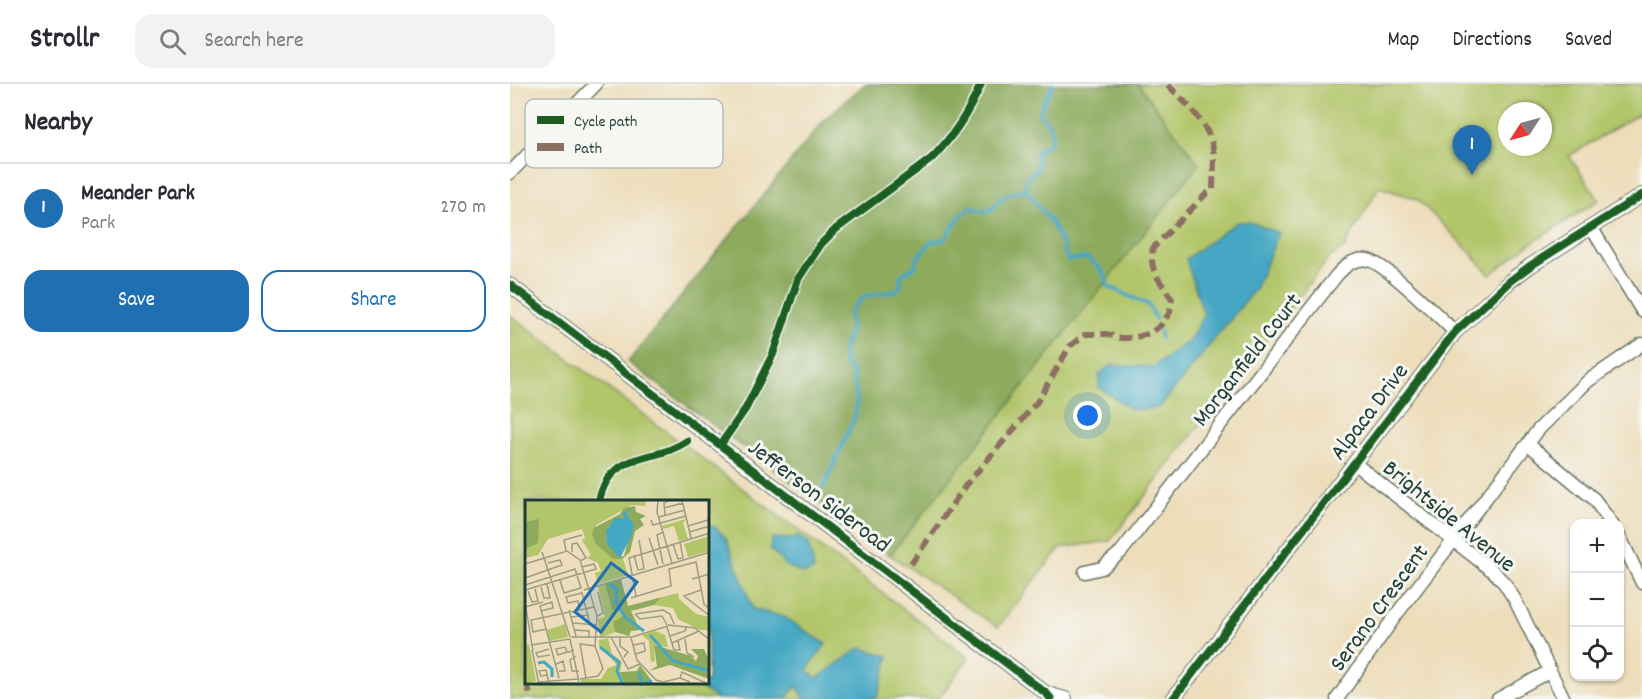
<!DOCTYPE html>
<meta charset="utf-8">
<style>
body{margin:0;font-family:Dekko,sans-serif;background:#f2f2f3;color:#2b2b33}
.controls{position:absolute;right:18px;bottom:18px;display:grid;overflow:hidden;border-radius:12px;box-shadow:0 2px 4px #0004}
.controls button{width:54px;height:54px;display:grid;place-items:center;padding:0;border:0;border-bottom:2px solid #e1e1e2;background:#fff;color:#2b2b33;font:30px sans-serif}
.compass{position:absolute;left:988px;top:18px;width:54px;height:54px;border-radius:50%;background:#fff;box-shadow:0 2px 4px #0004;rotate:234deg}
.you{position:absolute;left:578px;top:332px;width:21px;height:21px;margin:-15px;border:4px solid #fff;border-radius:50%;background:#1a73e8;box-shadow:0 0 0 9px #1a73e833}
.badge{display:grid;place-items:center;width:39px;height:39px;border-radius:50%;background:#1f6fb2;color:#fff;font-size:20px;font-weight:700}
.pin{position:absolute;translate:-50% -50px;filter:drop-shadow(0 2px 3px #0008)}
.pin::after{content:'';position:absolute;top:32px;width:21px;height:18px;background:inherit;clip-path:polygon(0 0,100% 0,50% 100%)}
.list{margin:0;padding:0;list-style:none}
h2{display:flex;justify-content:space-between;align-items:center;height:78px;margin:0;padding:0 24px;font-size:26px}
h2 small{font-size:20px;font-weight:400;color:#7c7c81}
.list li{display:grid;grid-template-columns:39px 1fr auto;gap:18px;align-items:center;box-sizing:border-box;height:90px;padding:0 24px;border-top:2px solid #e1e1e2}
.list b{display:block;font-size:22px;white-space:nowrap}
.list p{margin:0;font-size:20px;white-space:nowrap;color:#7c7c81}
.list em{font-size:20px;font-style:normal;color:#7c7c81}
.actions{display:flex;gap:12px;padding:18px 24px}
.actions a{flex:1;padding:14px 0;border:2px solid #1f6fb2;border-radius:18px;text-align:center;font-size:21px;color:#1f6fb2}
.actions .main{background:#1f6fb2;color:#fff}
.icon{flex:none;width:33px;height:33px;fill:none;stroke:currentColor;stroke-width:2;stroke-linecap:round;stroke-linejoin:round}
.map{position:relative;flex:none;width:1132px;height:615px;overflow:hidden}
header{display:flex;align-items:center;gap:36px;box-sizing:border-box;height:84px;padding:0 30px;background:#fff;border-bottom:2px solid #e1e1e2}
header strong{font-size:28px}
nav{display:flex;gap:33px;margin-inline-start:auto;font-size:21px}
.search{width:420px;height:54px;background:#f2f2f3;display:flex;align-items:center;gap:15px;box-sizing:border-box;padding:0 21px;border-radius:18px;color:#7c7c81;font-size:22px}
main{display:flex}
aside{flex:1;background:#fff}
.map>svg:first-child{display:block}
.green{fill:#b2c569;stroke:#68814e;stroke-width:1.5;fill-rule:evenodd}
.forest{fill:#8daa5d;stroke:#567448;stroke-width:1.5}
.water{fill:#44a7c3;stroke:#32727c;stroke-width:1.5}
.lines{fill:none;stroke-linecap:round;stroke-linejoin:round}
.stream{stroke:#44a7c3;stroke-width:4}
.minor-casing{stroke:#677563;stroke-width:15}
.tertiary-casing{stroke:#677563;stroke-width:16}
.minor{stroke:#fff;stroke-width:12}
.tertiary{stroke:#fff;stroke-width:14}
.quiet{stroke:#8d6e63;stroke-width:6;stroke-dasharray:12 6;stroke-linecap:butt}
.cycleway-casing{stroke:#f6f6f2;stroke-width:11}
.cycleway{stroke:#1b5e20;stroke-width:8}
.labels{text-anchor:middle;stroke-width:6;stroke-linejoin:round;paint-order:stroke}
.street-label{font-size:24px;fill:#1f3d34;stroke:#f6f6f2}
.inset-river{fill:none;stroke:#44a7c3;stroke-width:3}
.inset-road{fill:none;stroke:#9b9d84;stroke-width:1.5}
.view{fill:#1f6fb2;fill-opacity:0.15;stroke:#1f6fb2;stroke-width:3}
.inset-edge{fill:none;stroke:#1f3d34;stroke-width:3}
.key{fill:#f6f6f2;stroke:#b6beb9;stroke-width:1.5}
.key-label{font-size:16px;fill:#1f3d34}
</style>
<header>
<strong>Strollr</strong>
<div class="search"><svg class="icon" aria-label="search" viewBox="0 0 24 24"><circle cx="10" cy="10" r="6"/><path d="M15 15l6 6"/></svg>Search here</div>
<nav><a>Map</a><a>Directions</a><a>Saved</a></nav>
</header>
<main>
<aside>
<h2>Nearby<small></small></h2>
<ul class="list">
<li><span class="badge">1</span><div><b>Meander Park</b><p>Park</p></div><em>270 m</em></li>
</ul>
<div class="actions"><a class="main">Save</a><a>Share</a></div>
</aside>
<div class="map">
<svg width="1132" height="615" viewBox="0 0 1132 615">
<rect width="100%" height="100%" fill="#f6f6f2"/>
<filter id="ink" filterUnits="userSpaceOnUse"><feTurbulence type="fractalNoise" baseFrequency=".0167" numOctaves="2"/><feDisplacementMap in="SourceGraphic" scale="12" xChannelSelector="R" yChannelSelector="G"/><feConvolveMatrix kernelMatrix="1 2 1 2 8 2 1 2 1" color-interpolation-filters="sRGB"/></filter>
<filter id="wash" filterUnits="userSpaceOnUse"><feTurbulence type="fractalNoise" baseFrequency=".008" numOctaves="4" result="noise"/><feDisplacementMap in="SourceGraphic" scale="24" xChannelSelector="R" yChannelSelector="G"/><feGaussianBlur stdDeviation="1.35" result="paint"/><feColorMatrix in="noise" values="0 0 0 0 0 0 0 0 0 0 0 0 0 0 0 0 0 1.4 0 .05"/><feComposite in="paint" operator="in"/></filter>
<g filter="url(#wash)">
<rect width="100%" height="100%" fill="#edddba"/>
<!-- green -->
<path class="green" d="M628,0H1132V28L1059,72L1089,116L1017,162L980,191L958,166L907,115L869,103L834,164L819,174L600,457L550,464L488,543L380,471L688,80ZM997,27H1033V63H997Z
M0,231L459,574L428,615H0ZM16,417H198V598H16Z"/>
<!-- forest -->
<path class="forest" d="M355,0H628L689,80L380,471L118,278L315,35Z"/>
<!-- water -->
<path class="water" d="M727,138H740L769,149L745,205L649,324L622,326L589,303V290L601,281L643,283L679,257L694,231L676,175Z
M198,442H204L216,454L243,525L274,533L316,560L297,586L307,594L350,564L379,572L368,611L364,615H295L287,602L277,613L271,615H207L184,599L198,598Z
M287,452L299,460C299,470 304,476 304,486L294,490L276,482L260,465L262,454L282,455Z"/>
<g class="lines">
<!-- stream -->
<path class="stream" d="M515,105L541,138L552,160L558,176L577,174C588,182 597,190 598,203C613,207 623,216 638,220L646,235
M515,105L518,92L526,87L528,80L526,68C528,65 532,65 534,63C550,53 538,39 530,30L531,23L543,0
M649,247L651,254
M313,404L345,333L347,317L343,290L335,279L333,264L341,244L339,231L346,220L356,212L385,207L390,203L391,191L405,183L407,174L422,157L434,156L450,132L460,123L478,128L494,112L515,105"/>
</g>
</g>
<g filter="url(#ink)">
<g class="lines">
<!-- minor casing -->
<g class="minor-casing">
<path id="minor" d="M0,89L86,0
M1081,143L1132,227
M1018,360L1084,415L1102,440
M844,379L984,488L995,500L1005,516L1054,615
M1110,453L1132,499
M575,488L592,484L611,468L826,192C834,183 844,173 858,176C876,180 929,233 945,248
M827,615L886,531L1029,345L1078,297L1132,260
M988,615L1040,587"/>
</g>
<!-- tertiary casing -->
<g class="tertiary-casing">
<path id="tertiary" d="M0,201L537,610L541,615
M537,610L555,615
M663,615L945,248L1000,197L1020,182L1132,111"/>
</g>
<!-- minor -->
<use href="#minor" class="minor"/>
<!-- tertiary -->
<use href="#tertiary" class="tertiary"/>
<!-- quiet -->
<path class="quiet" d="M401,480L456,401L527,318L560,262L575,250H597L608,254H623L641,249L652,240L660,228L662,215C650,196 638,187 643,164L696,110L703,106C703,95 704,84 704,73C703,42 677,21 657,0
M16,586V592
M17,598L21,615"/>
<!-- cycleway casing -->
<g class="cycleway-casing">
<path id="cycleway" d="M0,201L537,610L541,615
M211,360L236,324L263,270L288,195L311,160L326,145L421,75C443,53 459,28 471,0
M89,417C100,365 144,380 177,357
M663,615L945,248L1000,197L1020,182L1132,111"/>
</g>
<!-- cycleway -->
<use href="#cycleway" class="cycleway"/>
</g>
</g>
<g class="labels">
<!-- street labels -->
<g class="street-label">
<text transform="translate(736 275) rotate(-52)" y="8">Morganfield Court</text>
<text transform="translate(858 327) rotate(-53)" y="8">Alpaca Drive</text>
<text transform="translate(310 411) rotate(37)" y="8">Jefferson Sideroad</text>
<text transform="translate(940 431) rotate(39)" y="8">Brightside Avenue</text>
<text transform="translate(868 523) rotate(-54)" y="8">Serano Crescent</text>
</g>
</g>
<!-- overview -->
<g transform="translate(15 416)">
<rect width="184" height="184" fill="#edddba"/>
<path d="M0,0H121L120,6L107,5L71,25L77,50L98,59L103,75L73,84L70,73L76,71L73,63L62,58L66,55L57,40L60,38L57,29L23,39L13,55L0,58ZM161,19L158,23L163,39L154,41L149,26L138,29L137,26ZM184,36V51L163,57L159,44ZM80,84L87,110H97L98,116L89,126L90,132L75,138L73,119L80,117L73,86ZM153,93L154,99L171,114L184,117V130H175L153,119L148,108L129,105L137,97ZM40,124L43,137L24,141L22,130ZM130,131L140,135L143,147L129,145L130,161L126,162L124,141L117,135ZM83,138L87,154L97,162L95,172L100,184H55L57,179H76L83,168L92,165L74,146V140ZM4,144L11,181L0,184V145Z" fill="#b2c569"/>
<path d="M110,6L111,12L121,16L115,19L119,25L110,31L105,52L97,59H88L71,44L67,34L69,28L95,14L99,8ZM101,18L108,23L99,56L94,57L81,37L84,26ZM14,19L13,43L0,49V22ZM96,79L103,106L137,97L129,105L106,111L115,130L106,131L104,136L90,132L88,122L98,116V111L87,110L80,84ZM129,145L166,156L171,161L173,156L166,149H179L184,160V179L145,165L124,171L132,166ZM115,165L129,184H100L95,172L112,171Z" fill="#8daa5d" fill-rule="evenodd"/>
<path d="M108,9L101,14L109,24L106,37L95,58L82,44L81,31L90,18H100L97,13Z" fill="#44a7c3"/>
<path class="inset-river" d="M85,84L92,90L91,102L100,117L119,131M125,135L148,161L185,171M75,147L94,162L92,171L98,184M13,163L19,162L27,169V177M114,173L117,184L127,181"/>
<path class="inset-road" d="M133,0L132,12L147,63M157,0L166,38M139,8L158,3M140,15L139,3L145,0M134,17L160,10M126,20L128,25L161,16M163,26L183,20L185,26M138,32L132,35L138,64M164,32L185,26M124,38L133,65M148,44L153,59L158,58L155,42M41,51L39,40L57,35M17,52L45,137M47,52V44L52,43L61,58L55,61M109,55L113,70L119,69L114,40M0,64L42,51L55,60L72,116L70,146L78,169L73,176L55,179M0,78L37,65L35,60L23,63M167,79L185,74M0,85L50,69L56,88L39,93L35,80M16,87L19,98H25L22,84M0,90L71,69L69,64L57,67M59,90L185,52M176,90L159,96L185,116M3,91L7,102L13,101L10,89M111,96L104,58L185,33M106,98L146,86L144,69L171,62L179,104L185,109M0,102L8,151M0,107L18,102M54,109L53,101L43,103L41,97L57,93L65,124M44,110L51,136M16,111L28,108L27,102L15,106L34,178M110,114L138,110L145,114L149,124M110,114L115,119L137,116L142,125M72,116L78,113L73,92M46,117L64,115M48,123L72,125M143,125L170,128L185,140M142,127L149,150H155L153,141M21,129L8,132L6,120L69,107M50,130L64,131V138M145,136L160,131L162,126M46,137H107M86,137L103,169L115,164M95,137V146L103,152L99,157M107,137L143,126M106,138L112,160L131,180L138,182L155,178L165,182M45,139L54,182M160,139L162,153L169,157M147,143L174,131M6,145L45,139M108,145L119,143L120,151L111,154M24,149L11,153L13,157L25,155M7,150L14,184M42,152L40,147L31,149L33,155L42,152H44L49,150M51,156L45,160L47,171H54M31,164L38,161L40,171H34M23,175L16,176L14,171L21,170L22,174L24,184M61,178L55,144L70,146M155,178L157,172L183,184M14,182L53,179"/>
<path class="view" d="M86,63L112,82L76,132L50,112Z"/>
<rect width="184" height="184" class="inset-edge"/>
</g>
<!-- legend -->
<rect x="15" y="15" width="198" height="69" rx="9" class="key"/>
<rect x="27" y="32" width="27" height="8" fill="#1b5e20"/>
<rect x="27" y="59" width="27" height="8" fill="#8d6e63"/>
<g class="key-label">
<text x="64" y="42">Cycle path</text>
<text x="64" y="69">Path</text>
</g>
</svg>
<div class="controls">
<button>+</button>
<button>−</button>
<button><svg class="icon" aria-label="locate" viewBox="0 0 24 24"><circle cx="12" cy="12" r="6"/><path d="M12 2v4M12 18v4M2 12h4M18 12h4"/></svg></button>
</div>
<svg class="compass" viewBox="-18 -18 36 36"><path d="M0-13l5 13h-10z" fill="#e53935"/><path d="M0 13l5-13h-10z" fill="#7c7c81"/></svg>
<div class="you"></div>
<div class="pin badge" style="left:962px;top:91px">1</div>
</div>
</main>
